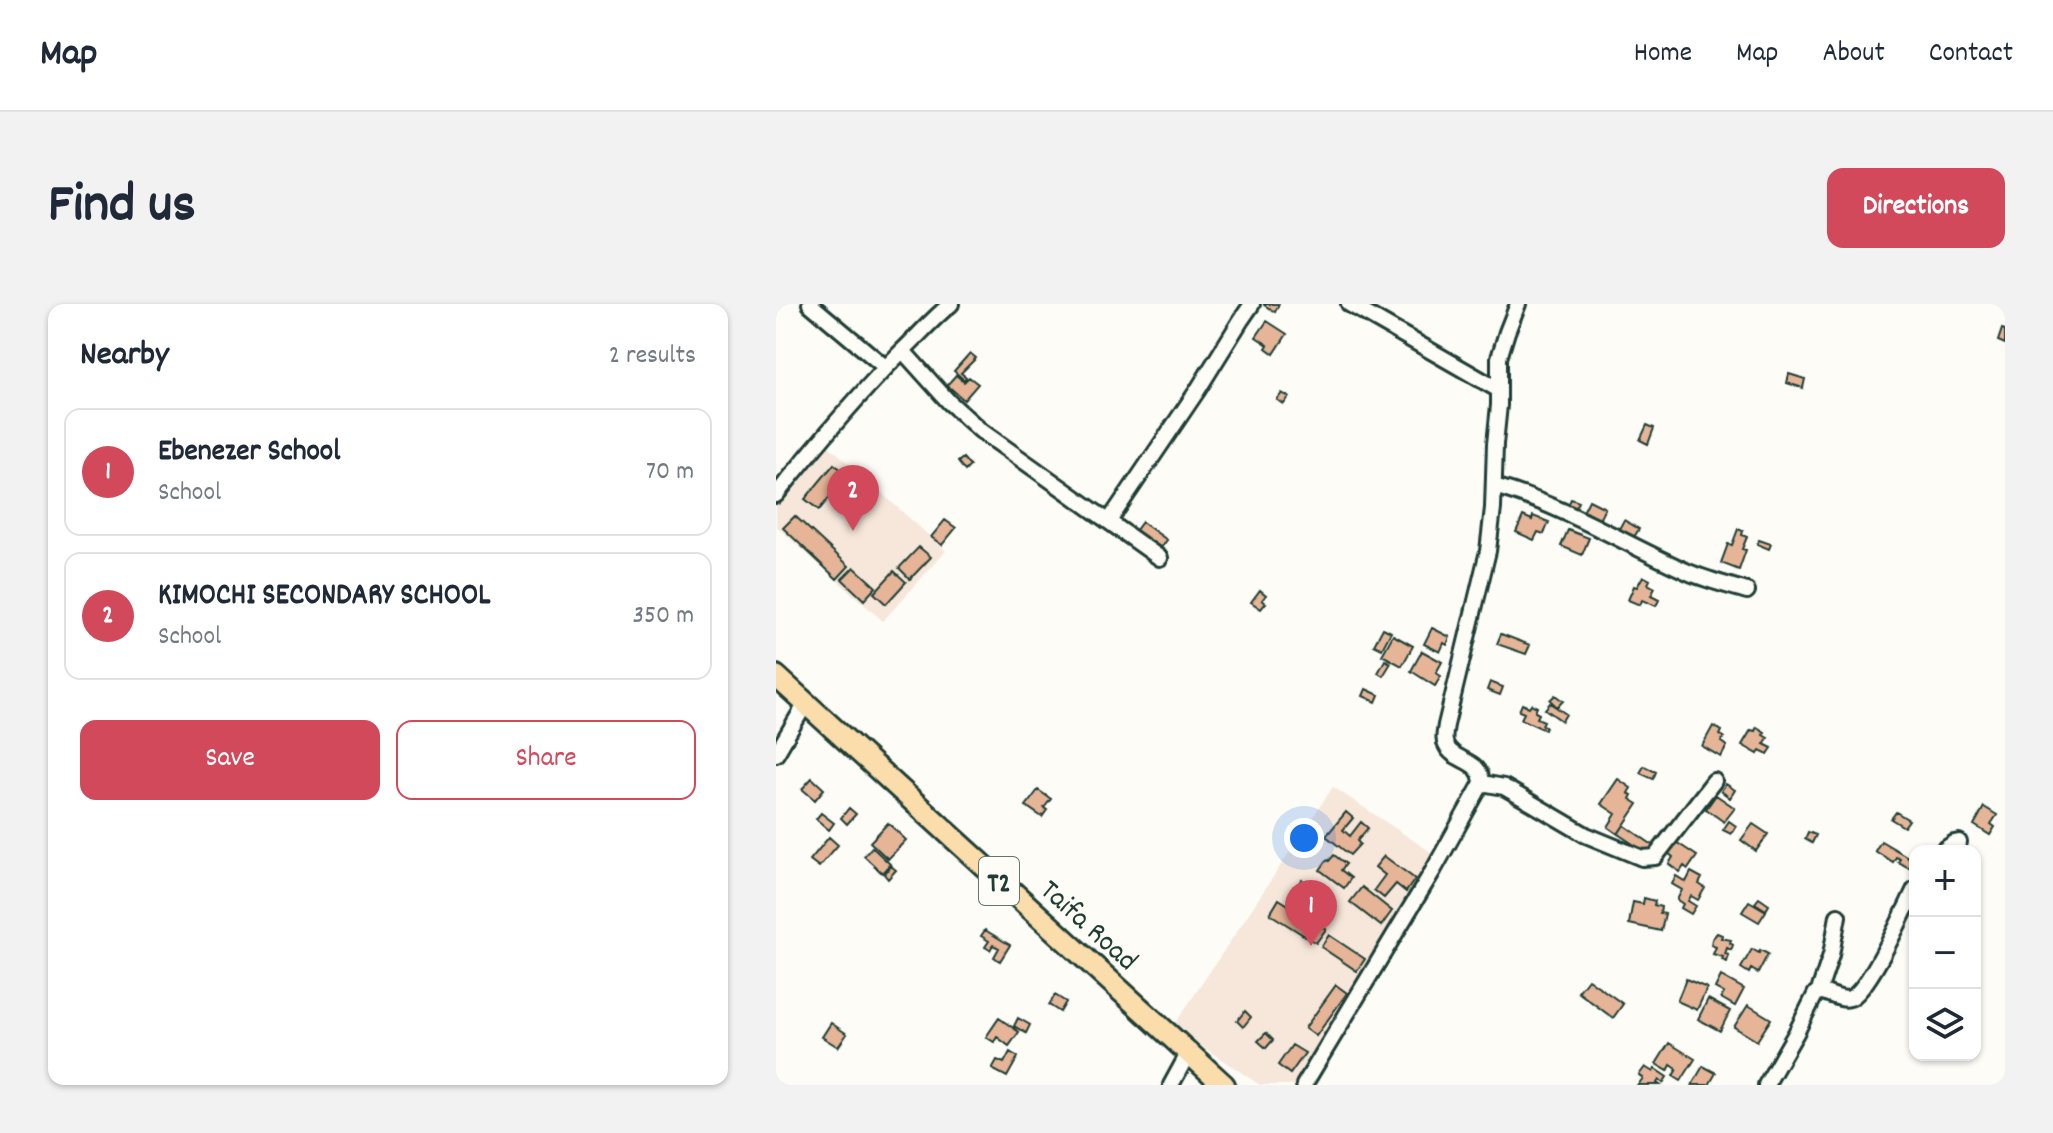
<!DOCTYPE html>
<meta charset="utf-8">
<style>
body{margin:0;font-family:Dekko,sans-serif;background:#f2f2f3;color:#1f2937}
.controls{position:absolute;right:24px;bottom:24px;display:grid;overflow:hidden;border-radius:16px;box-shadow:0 2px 6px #0004}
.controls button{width:72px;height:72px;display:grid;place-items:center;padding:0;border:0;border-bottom:2px solid #e0e1e3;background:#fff;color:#1f2937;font:40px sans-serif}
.you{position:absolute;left:528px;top:534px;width:28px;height:28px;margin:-20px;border:6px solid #fff;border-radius:50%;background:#1a73e8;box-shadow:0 0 0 12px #1a73e833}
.badge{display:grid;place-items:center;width:52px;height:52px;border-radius:50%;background:#d1495b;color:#fff;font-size:26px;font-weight:700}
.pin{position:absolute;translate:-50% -66px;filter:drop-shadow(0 2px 4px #0008)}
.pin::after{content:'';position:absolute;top:42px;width:28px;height:24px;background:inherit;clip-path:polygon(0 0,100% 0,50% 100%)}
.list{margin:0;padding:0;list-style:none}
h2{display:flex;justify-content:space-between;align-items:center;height:104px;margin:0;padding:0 32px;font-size:34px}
h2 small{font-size:26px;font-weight:400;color:#747a83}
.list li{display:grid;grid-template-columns:52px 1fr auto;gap:24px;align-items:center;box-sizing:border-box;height:128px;margin:0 16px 16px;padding:0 16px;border:2px solid #e0e1e3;border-radius:16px}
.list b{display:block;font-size:30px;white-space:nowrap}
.list p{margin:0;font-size:26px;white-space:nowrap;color:#747a83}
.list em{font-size:26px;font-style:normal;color:#747a83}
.actions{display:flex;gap:16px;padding:24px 32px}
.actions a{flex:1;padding:18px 0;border:2px solid #d1495b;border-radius:16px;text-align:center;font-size:28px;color:#d1495b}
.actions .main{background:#d1495b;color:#fff}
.icon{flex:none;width:44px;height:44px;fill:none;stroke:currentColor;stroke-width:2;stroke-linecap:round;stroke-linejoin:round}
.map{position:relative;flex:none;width:1229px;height:781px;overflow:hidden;border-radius:16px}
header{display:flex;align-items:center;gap:48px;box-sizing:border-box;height:112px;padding:0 40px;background:#fff;border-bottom:2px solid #e0e1e3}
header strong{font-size:38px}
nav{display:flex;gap:44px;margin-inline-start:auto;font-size:28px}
.intro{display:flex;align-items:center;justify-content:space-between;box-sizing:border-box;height:192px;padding:0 48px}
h1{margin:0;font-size:56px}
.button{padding:20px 36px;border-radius:16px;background:#d1495b;color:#fff;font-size:28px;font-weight:700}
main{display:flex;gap:48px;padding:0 48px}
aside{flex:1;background:#fff;border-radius:16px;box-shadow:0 2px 6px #0004}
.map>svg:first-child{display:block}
.built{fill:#f6e7da}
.building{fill:#e6b597;stroke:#1f3d34;stroke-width:2}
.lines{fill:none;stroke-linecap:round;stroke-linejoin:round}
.minor-casing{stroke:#1f3d34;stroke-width:20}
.highway-casing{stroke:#1f3d34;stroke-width:26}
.minor{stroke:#fdfcf7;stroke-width:14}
.highway{stroke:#fbdcab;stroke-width:20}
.labels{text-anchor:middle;stroke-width:7;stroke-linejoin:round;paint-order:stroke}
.shield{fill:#fdfcf7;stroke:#62766e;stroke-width:2}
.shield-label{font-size:28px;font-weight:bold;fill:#1f3d34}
.street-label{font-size:30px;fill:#1f3d34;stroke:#fdfcf7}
</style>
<header>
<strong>Map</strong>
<nav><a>Home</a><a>Map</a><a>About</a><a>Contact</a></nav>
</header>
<div class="intro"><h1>Find us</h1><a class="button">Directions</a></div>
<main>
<aside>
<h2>Nearby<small>2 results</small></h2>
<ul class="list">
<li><span class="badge">1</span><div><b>Ebenezer School</b><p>School</p></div><em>70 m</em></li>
<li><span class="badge">2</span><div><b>KIMOCHI SECONDARY SCHOOL</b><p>School</p></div><em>350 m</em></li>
</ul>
<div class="actions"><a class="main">Save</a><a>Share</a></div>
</aside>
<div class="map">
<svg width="1229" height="781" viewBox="0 0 1229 781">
<rect width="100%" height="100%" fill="#fdfcf7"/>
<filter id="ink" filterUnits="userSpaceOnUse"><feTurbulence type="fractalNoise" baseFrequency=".0125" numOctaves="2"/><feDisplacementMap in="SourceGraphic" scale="16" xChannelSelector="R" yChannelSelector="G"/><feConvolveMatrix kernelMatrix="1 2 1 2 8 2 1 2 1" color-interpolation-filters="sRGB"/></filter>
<g filter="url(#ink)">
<!-- built -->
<path class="built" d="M52,141L170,247L107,317L0,222V198Z
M557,483L673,560L525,781H484L397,723Z"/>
<!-- building -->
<path class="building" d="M488,0H503L499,8L488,1Z
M491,17L511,30L498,50L490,44L492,41L480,33Z
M1226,25L1229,26V40L1222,37Z
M194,49L200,54L185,69L190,73L188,76L178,67Z
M1013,70L1029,75L1027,84L1011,79Z
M180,71L188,78L193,73L202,80L188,96L171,81Z
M506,89L513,93L508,100L501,96Z
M871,121L878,124L872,140L864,136Z
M187,154L194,162L189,167L182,158Z
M58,160L72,171L43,206L29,195Z
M795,195L803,198L797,209L790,205Z
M813,196L829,204L823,216L807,208Z
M19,212L73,262L61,275L7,224Z
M747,212L756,216L757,212L773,218L768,230L762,228L758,236L740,228Z
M169,216L180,224L166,241L155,233Z
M848,216L863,225L858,233L843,225Z
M366,218L391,236L381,249L357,230Z
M962,225L967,227L966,231L971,233L966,245L970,246L963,266L945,259L952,240L956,241Z
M792,226L813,234L806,251L785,242Z
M983,236L995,240L993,245L981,240Z
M143,243L155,253L134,275L123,264Z
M78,263L100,283L88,296L66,275Z
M118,267L130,278L110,300L98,289Z
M867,272L874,276L872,280L879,284L875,292L883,296L880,302L866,296L864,301L852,296L858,282L861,283Z
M484,286L490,291L486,296L490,299L485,305L475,298Z
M607,324L615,328L606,345L598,341Z
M656,324L674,333L671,341L668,339L664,348L648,340Z
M725,330L754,341L750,350L721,340Z
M617,331L637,342L626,362L606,351Z
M646,347L666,358L660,369L665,372L659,382L635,367Z
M609,356L615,359L607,372L602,369Z
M714,378L727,383L724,391L711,386Z
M590,385L603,391L600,398L587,392Z
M779,391L787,397L781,403L774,396Z
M774,399L790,410L786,417L769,405Z
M746,400L753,403L755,400L761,403L759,408L763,410L761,414L768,417L766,421L770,423L769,426L745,415L748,409L743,407Z
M937,422L946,427L944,431L948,433L945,438L951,442L945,453L926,442Z
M981,423L989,428L987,431L992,434L988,440L996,444L992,450L984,446L982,450L966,441L975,426L979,427Z
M868,462L880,468L877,475L864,469Z
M36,474L48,485L39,496L26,485Z
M842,475L855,484L852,489L856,491L854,495L862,500L842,530L832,523L840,510L825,500Z
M950,480L959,486L954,494L945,487Z
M262,486L275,495L268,504L271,506L266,513L250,502Z
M940,491L959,504L948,518L930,505Z
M1208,503L1221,511L1215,520L1219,523L1214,531L1198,521Z
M73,504L80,510L71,520L65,514Z
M570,508L577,514L567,526L574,532L585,518L592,524L581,537L584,540L574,551L550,532Z
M1120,508L1133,516L1128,523L1115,515Z
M45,509L58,519L53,526L40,515Z
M953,517L960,522L955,530L947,526Z
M112,519L130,536L112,555L94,538Z
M977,520L992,530L980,547L965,536Z
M848,521L878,542L872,550L842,530Z
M1032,528L1040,531L1036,539L1029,535Z
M53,533L62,541L43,563L34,556Z
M1105,537L1137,556L1133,564L1122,558L1124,555L1120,553L1117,558L1099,547Z
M900,538L921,552L912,565L908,562L904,568L893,560L897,553L892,549Z
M96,543L114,560L106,569L88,552Z
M558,551L570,560L565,566L575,574L568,584L544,566L551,556L553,557Z
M608,552L639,575L630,588L620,580L608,594L598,586L609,571L599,563Z
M115,562L120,566L112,575L108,570Z
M915,568L926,574L923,580L929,584L922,596L915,592L912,597L920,602L915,610L905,604L907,600L901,596L906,586L896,580L900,572L910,578Z
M526,576L555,596L544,612L515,592Z
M586,583L616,607L605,622L574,598Z
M868,594L879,597L878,601L885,603L884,609L889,610L885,627L853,620L857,598L867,600Z
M983,594L993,601L990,606L979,599Z
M503,595L550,625L540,639L494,610Z
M973,597L990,607L983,618L966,608Z
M209,626L234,641L224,657L218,653L223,644L217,641L214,646L209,643L213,637L205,632Z
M941,629L946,631L945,634L955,636L954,639L957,641L955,646L951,644L949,650L953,651L951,658L946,656L947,653L937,650L940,643L935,641L936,635Z
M553,631L589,655L581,667L545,643Z
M976,645L983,649L984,646L992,650L982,669L975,665L973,669L965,664Z
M945,672L968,685L959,702L945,694L948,689L939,684Z
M812,675L847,700L837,714L802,688Z
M910,675L931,684L921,706L901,697Z
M560,681L571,689L540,732L529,724Z
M279,691L290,698L284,708L273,701Z
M932,695L954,707L944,727L922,715Z
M972,701L995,715L981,737L958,723Z
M469,707L475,713L467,723L461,717Z
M223,714L243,728L233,742L221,733L218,738L210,733Z
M242,714L254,721L250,729L238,722Z
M55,719L71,730L62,743L46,733Z
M490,729L497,736L490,744L482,737Z
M893,739L919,755L905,777L897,772L901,765L895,761L892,767L880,760Z
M516,741L529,749L514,770L502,761Z
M234,748L242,753L231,773L216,765L221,756L228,759Z
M927,762L940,769L933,781H916Z
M869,763L877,768L879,765L891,773L887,779L883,776L881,779L884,781H862L867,774L863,771Z"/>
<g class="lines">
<!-- minor casing -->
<g class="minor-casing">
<path id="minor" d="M34,0L109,63
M573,0L723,86
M127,47L173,98L204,126L384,254
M718,182C787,201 847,239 912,268C931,276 951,281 971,287
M0,191C40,141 81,92 126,47C143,31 157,14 175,0
M333,217L421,87L465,16L476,0
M0,450L30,399
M706,479L728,483L810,531L866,554L879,553L938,477
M1166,547L1178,539L1183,538
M1043,687L1055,651L1062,612
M395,781L413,748
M528,781L658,565L706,479C705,454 678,459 670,441C667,435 669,428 670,421L712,247L717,204L719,140L723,101V54L731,28L742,0
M990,781L1020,729L1040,689L1043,687C1052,689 1066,697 1074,694C1093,687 1129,605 1139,585"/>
</g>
<!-- highway casing -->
<g class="highway-casing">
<path id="highway" d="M0,372L448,781"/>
</g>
<!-- minor -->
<use href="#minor" class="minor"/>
<!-- highway -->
<use href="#highway" class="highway"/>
</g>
</g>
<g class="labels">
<!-- shield labels -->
<rect class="shield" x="203" y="553" width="40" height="48" rx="6"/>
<g class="shield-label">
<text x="223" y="587">T2</text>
</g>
<!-- street labels -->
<g class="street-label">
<text transform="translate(314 620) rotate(42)" y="10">Taifa Road</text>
</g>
</g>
</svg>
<div class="controls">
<button>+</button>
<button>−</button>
<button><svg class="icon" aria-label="layers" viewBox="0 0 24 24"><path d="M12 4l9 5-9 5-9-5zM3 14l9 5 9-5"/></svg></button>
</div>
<div class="you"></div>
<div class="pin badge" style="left:535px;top:642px">1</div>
<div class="pin badge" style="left:77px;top:227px">2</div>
</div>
</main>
